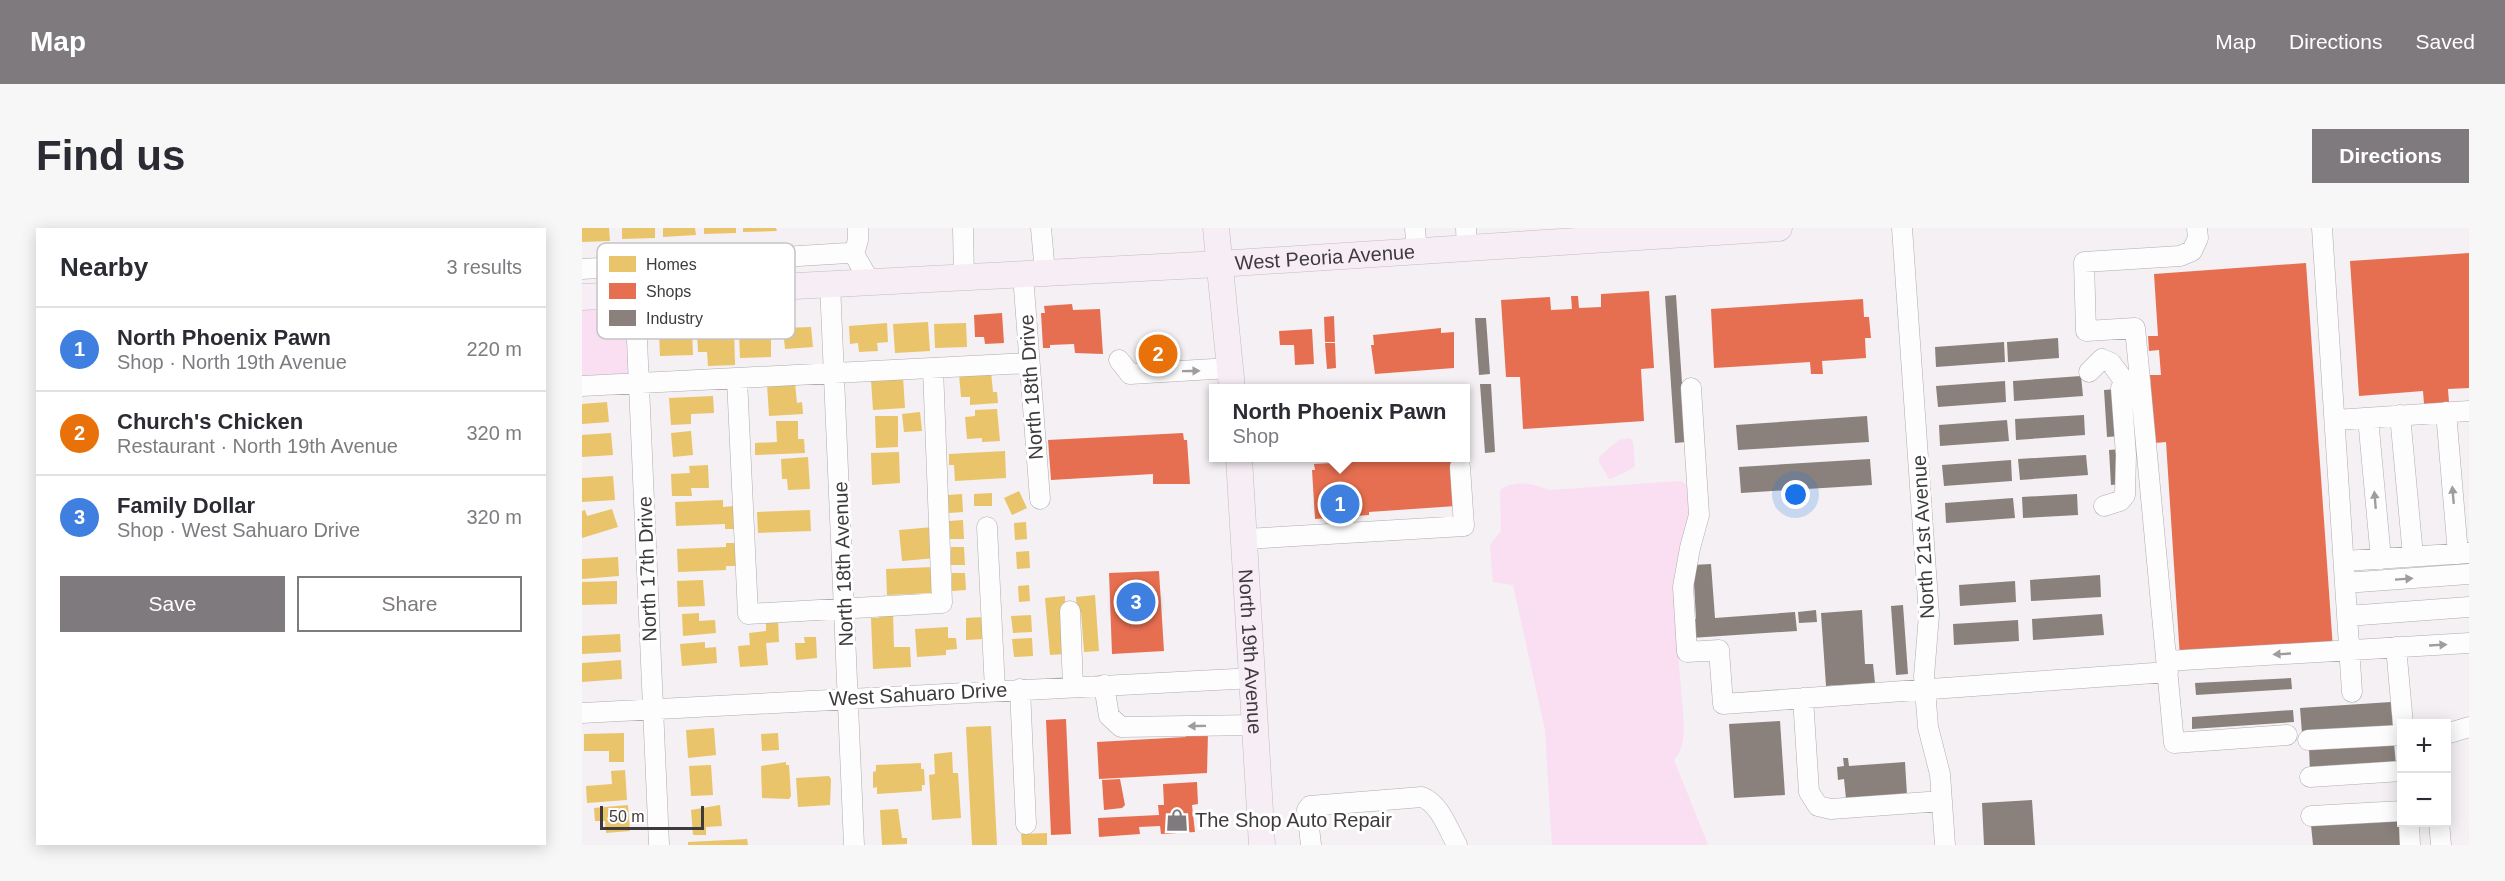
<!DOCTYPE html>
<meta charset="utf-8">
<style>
body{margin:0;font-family:Arial,sans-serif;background:#f7f7f7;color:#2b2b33}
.controls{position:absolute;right:18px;bottom:18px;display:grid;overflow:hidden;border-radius:0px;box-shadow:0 3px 15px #0003}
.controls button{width:54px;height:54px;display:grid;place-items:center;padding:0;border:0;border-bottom:2px solid #e1e1e2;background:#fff;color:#2b2b33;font:30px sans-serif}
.scale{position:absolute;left:18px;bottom:15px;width:104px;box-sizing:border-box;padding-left:6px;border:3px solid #3e3b3d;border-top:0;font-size:16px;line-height:21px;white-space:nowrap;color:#3e3b3d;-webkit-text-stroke:4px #fff;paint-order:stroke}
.you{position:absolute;left:1214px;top:267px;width:21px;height:21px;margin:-15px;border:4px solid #fff;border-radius:50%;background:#1a73e8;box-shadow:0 0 0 9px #1a73e833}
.badge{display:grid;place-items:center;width:39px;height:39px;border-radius:50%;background:#7e7a7d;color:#fff;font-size:20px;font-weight:700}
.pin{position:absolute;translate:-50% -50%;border:3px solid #fff;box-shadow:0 2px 6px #0006}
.popup{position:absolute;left:627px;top:156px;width:261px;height:78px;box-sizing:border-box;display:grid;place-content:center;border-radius:0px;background:#fff;filter:drop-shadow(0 2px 4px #0005);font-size:20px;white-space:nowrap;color:#7c7c81}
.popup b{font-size:22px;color:#2b2b33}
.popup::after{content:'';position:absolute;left:50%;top:100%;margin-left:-12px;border:12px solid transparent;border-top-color:#fff}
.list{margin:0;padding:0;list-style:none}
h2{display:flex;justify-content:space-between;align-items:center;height:78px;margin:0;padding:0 24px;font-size:26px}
h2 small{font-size:20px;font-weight:400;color:#7c7c81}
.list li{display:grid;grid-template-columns:39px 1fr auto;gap:18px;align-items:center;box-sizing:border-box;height:84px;padding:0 24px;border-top:2px solid #e1e1e2}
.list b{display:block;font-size:22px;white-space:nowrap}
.list p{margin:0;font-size:20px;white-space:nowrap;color:#7c7c81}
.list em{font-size:20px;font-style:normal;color:#7c7c81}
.actions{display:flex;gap:12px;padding:18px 24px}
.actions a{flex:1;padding:14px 0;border:2px solid #7e7a7d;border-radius:0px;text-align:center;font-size:21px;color:#7e7a7d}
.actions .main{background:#7e7a7d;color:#fff}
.map{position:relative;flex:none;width:1887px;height:617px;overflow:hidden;border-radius:0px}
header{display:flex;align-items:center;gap:36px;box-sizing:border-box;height:84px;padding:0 30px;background:#7e7a7d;color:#fff}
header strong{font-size:28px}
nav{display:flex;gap:33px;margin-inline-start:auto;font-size:21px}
.intro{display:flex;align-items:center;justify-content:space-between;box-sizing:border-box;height:144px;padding:0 36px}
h1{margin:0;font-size:42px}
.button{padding:15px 27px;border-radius:0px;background:#7e7a7d;color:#fff;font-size:21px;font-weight:700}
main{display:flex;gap:36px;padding:0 36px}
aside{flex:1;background:#fff;border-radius:0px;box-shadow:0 3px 15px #0003}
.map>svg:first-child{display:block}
.green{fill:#fadef2}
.homes{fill:#e9c46a}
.shops{fill:#e76f51}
.industry{fill:#8a817c}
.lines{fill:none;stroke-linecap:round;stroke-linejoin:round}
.minor-casing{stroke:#afacae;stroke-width:21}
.major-casing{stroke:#c7bac4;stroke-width:27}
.minor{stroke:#fdfdfd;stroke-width:20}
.major{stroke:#f6eef4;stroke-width:26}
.oneway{fill:#9e9c9d}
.labels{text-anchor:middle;stroke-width:6;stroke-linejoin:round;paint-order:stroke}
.street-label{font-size:20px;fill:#3e3b3d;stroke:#fff}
.poi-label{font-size:20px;fill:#3e3b3d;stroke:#fff;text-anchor:start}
.key{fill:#fff;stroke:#c5c4c5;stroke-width:1.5}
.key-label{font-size:16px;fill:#3e3b3d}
</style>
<header>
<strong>Map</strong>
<nav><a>Map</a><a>Directions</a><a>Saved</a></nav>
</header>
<div class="intro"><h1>Find us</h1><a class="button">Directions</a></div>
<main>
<aside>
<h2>Nearby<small>3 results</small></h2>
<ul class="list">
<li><span class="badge" style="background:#3f7fe0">1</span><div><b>North Phoenix Pawn</b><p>Shop · North 19th Avenue</p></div><em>220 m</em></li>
<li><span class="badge" style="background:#e8710a">2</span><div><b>Church's Chicken</b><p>Restaurant · North 19th Avenue</p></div><em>320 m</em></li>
<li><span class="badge" style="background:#3f7fe0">3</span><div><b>Family Dollar</b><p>Shop · West Sahuaro Drive</p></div><em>320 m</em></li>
</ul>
<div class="actions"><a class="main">Save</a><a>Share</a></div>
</aside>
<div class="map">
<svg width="1887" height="617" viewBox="0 0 1887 617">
<rect width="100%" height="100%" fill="#f4f0f3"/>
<!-- green -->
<path class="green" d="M31,78L43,86L47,151L0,153V80Z
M1048,210L1051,214L1053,238C1050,241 1030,251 1027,251L1017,234V229L1037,212Z
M1098,253C1124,261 1095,335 1094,356C1092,391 1096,426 1099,461C1100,479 1104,499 1100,516C1099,522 1095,528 1092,532L1126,617H970L963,502L931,357L911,354L908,317L919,303L918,262C934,251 950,256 968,262Z"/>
<!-- homes -->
<path class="homes" d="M0,0H27L28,13L0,14Z
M40,0H73V10L40,11Z
M81,0H113L114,7L81,9Z
M122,0H154V5L122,6Z
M161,0H194L195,3L161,4Z
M346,94L348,123L313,125L311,96Z
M305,95L306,114L295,115L296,123L277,124L276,115L268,116L267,98Z
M384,95L385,119L353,120L352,96Z
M229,99L231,119L203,121L201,100Z
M152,102L153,137L126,138L125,124H116L115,104Z
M110,103L111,127L78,128L77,104Z
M157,103H169V107H189V129L158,130Z
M409,144L411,164H415L416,175L388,177V169H379L377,146Z
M321,149L323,180L291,182L289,152Z
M213,155L215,175L220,174L221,186L187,188L185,156Z
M131,168L132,185L109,186V196L89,197L87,170Z
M25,174L27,194L0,196V176Z
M415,181L418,213L400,214V210L385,211L383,189L393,188V182Z
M338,184L340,203L322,204L320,186Z
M293,188H316V219L294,220Z
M194,193H216V211H222L223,225L173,227V215L195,214Z
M109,203L111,227L91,229L89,205Z
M29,205L31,227L0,229V207Z
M423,223L424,250L373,253L372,237H367V226Z
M317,224L318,255L290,257L289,225Z
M226,229L228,261L206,262L205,251H200L199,231Z
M126,237L127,260H109L110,268H90L89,246L108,245L107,238Z
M31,248L33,272L0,274V250Z
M437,263L445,280L430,287L422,270Z
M410,265V278H392V266Z
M380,266L381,284L367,285L366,267Z
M141,272V279L153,278L154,301H143V296L94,298L93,274Z
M30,281L36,299L0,310V283L3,282L5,288Z
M228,282L229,303L176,305L175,284Z
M381,292L382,311H368L367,293Z
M444,294L445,311L433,312L432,295Z
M351,299L354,330L320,333L317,302Z
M144,315H155L156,338H144V342L96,344L95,321L144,319Z
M369,319H382L383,337H369Z
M447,323L448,340L435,341L434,324Z
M36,329L37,348L0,351V331Z
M351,339L352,365L305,367L304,341Z
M370,345H383L384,362L370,363Z
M121,352L123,378L96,379L95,353Z
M35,353V376L0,377V354Z
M447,357L448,373L437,374L436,358Z
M513,367L517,423L502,424L499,384H495L494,369Z
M483,368V426L468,427L463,370Z
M311,384L312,419H328L329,439L291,441L289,390H297L296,385Z
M117,385V393L133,392L134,405L101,408L100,386Z
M449,387L450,404L431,405L429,388Z
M401,389L402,411L384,412V390Z
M184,391H196L197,414L184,415L186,437L158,439L156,418L168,417L167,405L184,403Z
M366,399V410H374L375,421L364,422V427L335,429L333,401Z
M38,406L39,424L0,426V408Z
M222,409H234L235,430L214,432L213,415H223Z
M450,410L451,428L432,429L430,411Z
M123,414V420L134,419L135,435L100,438L98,416Z
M39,432L40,451L0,454V435Z
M409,498L415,617H390L384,499Z
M132,500L134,527L106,530L104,502Z
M42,505V534H27V523H2V506Z
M196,505L197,522L180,523L179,506Z
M370,524L371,545H376L379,590L350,592L347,547L353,546L352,526Z
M204,534V537H207L209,568L207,571L180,570L179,538Z
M339,535V541H342L343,557H340V563L295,566V559L291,560V544L294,543V537Z
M129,537L131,567L109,568L107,538Z
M43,542L45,572L5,575L4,558L30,556L29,543Z
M247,548L249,551L248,577L216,579L214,550Z
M46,577L48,603L24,605L23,593H13L12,580Z
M138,577L140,598L124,599V607H111L109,582Z
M316,581L320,610H325V616L300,617L298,582Z
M465,605V617H440L439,606Z
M165,611L166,617H106V614Z"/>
<!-- shops -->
<path class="shops" d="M1887,25V160L1866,161L1867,174L1842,176L1841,163L1777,168L1768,33Z
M1724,35L1751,421L1598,430L1584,214L1573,215L1568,147H1579L1577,122L1567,123L1566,108H1576L1572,46Z
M1067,63L1072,140L1059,141L1062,193L941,201L938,149H924L919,72L968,69L969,82L990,81L989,68H996L997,80L1019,79V66Z
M1281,71L1282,89H1287L1289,110H1283L1284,130L1240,133L1241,146H1229L1228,134L1132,140L1129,81Z
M490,76L491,82L518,81L521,126L493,125L492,116L468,117V120H461L459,85H463L462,78Z
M420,85L422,115L403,116L402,109H393L392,87Z
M752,88L753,114H743L742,89Z
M859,100V105L872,104V140L793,146L789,117H792L791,107Z
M730,101L732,136L713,137L712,117H698L697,103Z
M743,115H753L754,140L745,141Z
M595,116L597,138L556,140L555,118Z
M601,205L602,212H605L608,256H571V246L469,252L466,212Z
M838,230H871L874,278L787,284V287L733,291L730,242H733L732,236Z
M577,343L582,423L530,426L527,345Z
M484,491L489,606L469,607L464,492Z
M626,505L625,545L517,551L515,514L604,509L603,506Z
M538,551L543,577L540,580L522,582L520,552Z
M615,554L616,576L610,577L613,604L579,606L578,598L557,599L558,606L517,609L516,590L577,587L576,577H582L581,556Z"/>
<!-- industry -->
<path class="industry" d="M1094,67L1104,214L1093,215L1083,68Z
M893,90H904L908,146L897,147Z
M1476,110L1477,130L1426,134L1425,114Z
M1422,114L1423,134L1354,139L1353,119Z
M1499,148L1501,168L1432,173L1431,153Z
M1423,153L1424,174L1356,179L1354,158Z
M898,156H909L913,224L903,225Z
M1535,161L1538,208L1525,209L1522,162Z
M1502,187L1503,207L1434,212L1433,191Z
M1285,188L1287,214L1156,222L1154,197Z
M1425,192L1427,213L1358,218L1357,197Z
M1539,221L1541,256L1529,257L1527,222Z
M1504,227L1506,247L1438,252L1436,231Z
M1288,231L1290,257L1159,265L1157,239Z
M1429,232L1430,253L1362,258L1360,237Z
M1495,266L1496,287L1441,290L1440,269Z
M1431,270L1433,290L1364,295L1363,275Z
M1129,336L1133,390L1213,384L1215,403L1109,410L1107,391H1114L1111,337Z
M1518,347L1519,369L1449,373L1448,352Z
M1433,353L1434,374L1378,378L1377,357Z
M1321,377L1326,446L1314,447L1309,378Z
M1234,382L1235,394L1217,395L1216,384Z
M1280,382L1283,436H1291L1293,455L1244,458L1239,385Z
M1520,386L1522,407L1451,412L1450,391Z
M1436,392L1437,413L1372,417L1371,396Z
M1709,450L1710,461L1614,467L1613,455Z
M1809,474L1811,500L1720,505L1718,480Z
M1711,482L1712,494L1610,501V489Z
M1198,493L1203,567L1152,570L1147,496Z
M1812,515L1814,537L1728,543L1727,520Z
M1261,530H1266L1267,538L1323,534L1325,567L1264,571L1262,551L1256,552L1255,539L1262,538Z
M1450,572L1453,617H1402L1400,575Z
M1818,591L1820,617H1731L1729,597Z"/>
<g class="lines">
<!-- minor casing -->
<g class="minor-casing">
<path id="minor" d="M381,0L382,50
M459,0L463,45
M833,0L835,24
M884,0L885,21
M1320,0L1347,387L1342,448L1346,499L1358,546L1363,617
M1740,0L1770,464
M272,26L276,12V0
M0,41L266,25L272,26L288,54
M441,47L458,271
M248,55L272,617
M53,66L77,617
M537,132L548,146L648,140
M1507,144L1520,131L1529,135L1543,154
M155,151L166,386L360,375L351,140
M1558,152L1553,100L1504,103L1502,34L1598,28L1610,23L1616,10L1615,0
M0,158L447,135
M1109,160L1117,287L1108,320L1101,359L1105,424L1137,422L1141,476L1586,444
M1864,184L1876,326
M1818,187L1831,328
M1786,190L1799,331
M1753,192L1887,183
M1522,278L1538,273L1543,267L1544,227L1539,160L1543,154L1558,152L1592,515L1705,507
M405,299L413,462
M663,311L882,298L878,239
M1762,333L1887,325
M1763,355L1887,346
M488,383L491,458
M1765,388L1887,379
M1814,419L1821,496
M1585,433L1887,415
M522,457L527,488L539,499L674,497
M438,461L444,596
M1221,470L1227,564L1236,578L1249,581L1360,573
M0,485L672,450
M1864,506L1887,499
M1726,512L1820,507
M1728,549L1820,543
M1729,588L1820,583
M1827,594L1828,617
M1857,594L1859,617
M729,617L725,582L728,578L840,569C858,576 866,601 875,617"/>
</g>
<!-- major casing -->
<g class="major-casing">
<g id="major">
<path d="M634,0L650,160"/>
<path id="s1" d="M0,69L637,36L1197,0"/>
<path id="s2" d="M657,230L680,617"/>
</g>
</g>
<!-- minor -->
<use href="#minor" class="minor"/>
<!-- major -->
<use href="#major" class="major"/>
</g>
<!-- one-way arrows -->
<defs><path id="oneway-solid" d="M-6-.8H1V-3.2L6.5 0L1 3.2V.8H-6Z" transform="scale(1.5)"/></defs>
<g class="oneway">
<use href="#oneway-solid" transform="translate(609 143) rotate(-1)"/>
<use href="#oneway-solid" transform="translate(1871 267) rotate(-95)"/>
<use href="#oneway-solid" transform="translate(1793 272) rotate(-95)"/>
<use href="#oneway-solid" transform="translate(1822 351) rotate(-4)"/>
<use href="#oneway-solid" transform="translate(1856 417) rotate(-3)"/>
<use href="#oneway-solid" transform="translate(1700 426) rotate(177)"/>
<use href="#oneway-solid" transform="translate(615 498) rotate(179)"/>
</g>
<!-- icons -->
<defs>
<g id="shop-bare" transform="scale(1.8)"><path d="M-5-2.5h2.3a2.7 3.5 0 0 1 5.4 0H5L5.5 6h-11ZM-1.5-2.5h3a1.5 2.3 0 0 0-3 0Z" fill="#7e7a7d" stroke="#fff" stroke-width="2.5" paint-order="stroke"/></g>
</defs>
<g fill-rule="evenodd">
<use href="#shop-bare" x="595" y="592"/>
</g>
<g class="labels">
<!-- street labels -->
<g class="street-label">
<text dy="7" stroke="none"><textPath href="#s1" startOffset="744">West Peoria Avenue</textPath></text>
<text transform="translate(449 159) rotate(-94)" y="7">North 18th Drive</text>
<text transform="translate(1341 309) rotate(-93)" y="7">North 21st Avenue</text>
<text transform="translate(261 336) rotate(-92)" y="7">North 18th Avenue</text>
<text transform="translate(65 341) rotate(-92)" y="7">North 17th Drive</text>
<text dy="7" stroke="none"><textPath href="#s2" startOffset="194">North 19th Avenue</textPath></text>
<text transform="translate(336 466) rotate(-3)" y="7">West Sahuaro Drive</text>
</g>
<!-- poi labels -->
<g class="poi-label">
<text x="613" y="599">The Shop Auto Repair</text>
</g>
</g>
<!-- legend -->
<rect x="15" y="15" width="198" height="96" rx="9" class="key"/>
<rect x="27" y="28" width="27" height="16" fill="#e9c46a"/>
<rect x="27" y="55" width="27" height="16" fill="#e76f51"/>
<rect x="27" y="82" width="27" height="16" fill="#8a817c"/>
<g class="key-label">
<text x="64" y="42">Homes</text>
<text x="64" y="69">Shops</text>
<text x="64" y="96">Industry</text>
</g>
</svg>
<div class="controls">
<button>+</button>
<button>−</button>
</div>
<div class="scale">50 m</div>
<div class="you"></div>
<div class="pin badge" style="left:758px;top:276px;background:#3f7fe0">1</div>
<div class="popup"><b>North Phoenix Pawn</b>Shop</div>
<div class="pin badge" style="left:576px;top:126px;background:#e8710a">2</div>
<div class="pin badge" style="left:554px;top:374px;background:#3f7fe0">3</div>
</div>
</main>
